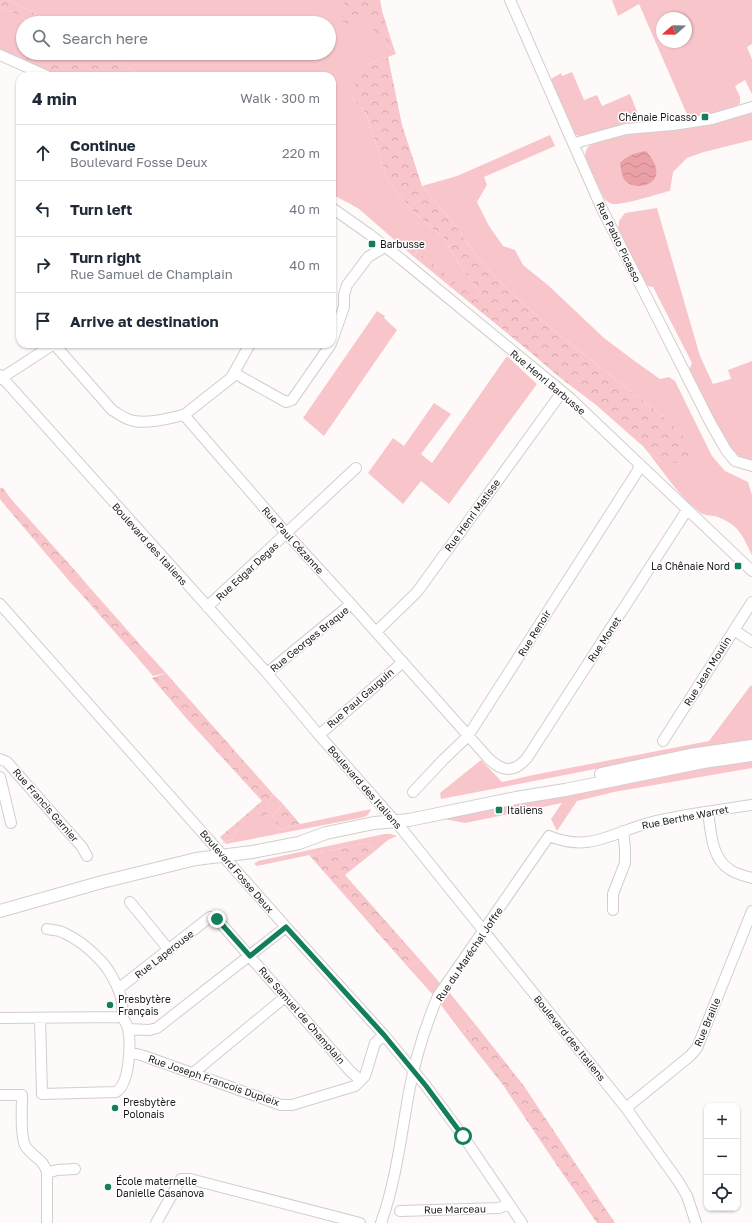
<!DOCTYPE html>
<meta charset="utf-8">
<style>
body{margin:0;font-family:"Golos Text",sans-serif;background:#f2f2f3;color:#1f2937}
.controls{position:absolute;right:12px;bottom:12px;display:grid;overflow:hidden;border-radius:8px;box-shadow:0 1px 3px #0004}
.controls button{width:36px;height:36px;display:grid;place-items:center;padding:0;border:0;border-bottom:1px solid #e0e1e3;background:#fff;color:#1f2937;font:20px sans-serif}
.compass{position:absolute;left:656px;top:12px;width:36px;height:36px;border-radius:50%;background:#fff;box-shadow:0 1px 3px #0004;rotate:250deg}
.stop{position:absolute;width:12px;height:12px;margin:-9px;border:3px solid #137f5a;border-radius:50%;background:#fff}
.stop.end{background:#137f5a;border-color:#fff;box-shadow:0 1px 4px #0008}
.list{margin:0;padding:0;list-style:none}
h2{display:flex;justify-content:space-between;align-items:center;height:52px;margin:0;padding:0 16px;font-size:17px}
h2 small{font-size:13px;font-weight:400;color:#747a83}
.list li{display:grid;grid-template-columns:26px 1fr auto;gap:12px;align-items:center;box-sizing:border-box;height:56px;padding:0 16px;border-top:1px solid #e0e1e3}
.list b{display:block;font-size:15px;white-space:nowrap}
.list p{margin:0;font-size:13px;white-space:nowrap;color:#747a83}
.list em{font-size:13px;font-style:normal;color:#747a83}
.icon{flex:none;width:22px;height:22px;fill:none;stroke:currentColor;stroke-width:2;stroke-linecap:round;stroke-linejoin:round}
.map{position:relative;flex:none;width:752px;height:1223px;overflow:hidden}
.search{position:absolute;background:#fff;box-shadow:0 1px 3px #0004;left:16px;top:16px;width:320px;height:44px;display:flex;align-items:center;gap:10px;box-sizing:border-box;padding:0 14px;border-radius:22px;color:#747a83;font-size:15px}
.panel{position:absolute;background:#fff;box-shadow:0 1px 3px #0004;left:16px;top:72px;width:320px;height:276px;border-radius:12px}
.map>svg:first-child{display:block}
.green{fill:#f8c6ca;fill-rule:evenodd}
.forest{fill:url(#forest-crowns)}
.water{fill:url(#water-waves)}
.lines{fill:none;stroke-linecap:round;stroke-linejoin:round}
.minor-casing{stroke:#d2cece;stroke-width:12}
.major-casing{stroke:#d2cece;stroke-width:14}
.minor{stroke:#fff;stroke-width:10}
.major{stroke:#fff;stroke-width:12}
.route{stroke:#137f5a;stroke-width:5}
.poi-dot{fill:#137f5a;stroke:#fff;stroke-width:1.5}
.labels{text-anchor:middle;stroke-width:3;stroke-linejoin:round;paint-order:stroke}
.poi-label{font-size:10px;fill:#191818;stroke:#fff;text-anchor:start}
.street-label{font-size:10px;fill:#191818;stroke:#fff}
</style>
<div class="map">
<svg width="752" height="1223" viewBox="0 0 752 1223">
<defs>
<pattern id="forest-crowns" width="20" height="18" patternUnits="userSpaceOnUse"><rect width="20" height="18" fill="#f8c6ca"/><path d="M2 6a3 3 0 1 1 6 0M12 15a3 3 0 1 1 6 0" fill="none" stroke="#d4a9ad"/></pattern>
<pattern id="water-waves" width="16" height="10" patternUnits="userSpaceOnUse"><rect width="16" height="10" fill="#eaa0a6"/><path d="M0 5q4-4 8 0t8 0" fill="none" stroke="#c8898e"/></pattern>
</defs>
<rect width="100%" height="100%" fill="#fefafa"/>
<!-- green -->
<path class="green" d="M9,0H380L388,48L394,49L396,54L369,64L352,98L366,113L387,179L412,211L443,237L462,268L483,296V306L417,251L414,257L359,209C350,203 341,200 332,194V76H142L106,53H329V23H54Z
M612,0H752V44L747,47L752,59V94L745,80L735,86L740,97V103L736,108L689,119L639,4L618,16ZM662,18H686V42H662Z
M0,6L32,23H23V53H27V64L0,52Z
M572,72L584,100L597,95L602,106L630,94L641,122L623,124L584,137L576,135L571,129L552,87L551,79L561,73L562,76Z
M752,111V140L704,152L687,158L673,172L670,191C657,194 624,205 613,204C608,203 605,200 603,196L586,162C582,145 594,142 608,137Z
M550,135L555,146L484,177L487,185L477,202L489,226L503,246L515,250L523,265L549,286L604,338L636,362L660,379L669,377L675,381L712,456L725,471L748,482L752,495V555C742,535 740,526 718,517C713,515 705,516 701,513C677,496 661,467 642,445L661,462H689L691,446L667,419L601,368L546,324L505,287L478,258L457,228L422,186L457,176Z
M657,208L700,356L713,384L731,379L728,370L752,361V462L747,461L727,448L689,370L692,363L653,287L646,286L618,230L619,221L625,213Z
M377,311L385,316L384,318L397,330L324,436L303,418Z
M507,356L537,384L449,504L421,481L403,504L368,473L393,438L404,446L434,403L451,414L421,454L432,463Z
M80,576L90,588L81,594L70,582Z
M145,650L166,673L153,676L135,655Z
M751,685L752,686V742L668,755L441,799L440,793L481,760L502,782L533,775L709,741Z
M752,760V768L614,792L577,801L557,831L551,819L562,803L465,823L444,819L673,773Z
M273,794L283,804L273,816L279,830L300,824L371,809C369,815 366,817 360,818L226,844L224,842L234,839V835L237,830L269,809L267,804Z
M384,834H391L397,836L388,840L375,851L366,843L257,866L254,864L258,861Z
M421,961L440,983L433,995L407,966Z
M449,992L475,1024L462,1033L441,1005Z"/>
<!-- forest -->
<path class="forest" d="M0,0H9L54,23H32L0,6Z
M344,0H380L382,11L394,49L388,48L386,39L376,35L367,17L344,25L342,17Z
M27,53H106L142,76H57L27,64Z
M388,57L402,125L422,186L457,228L478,258L505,287L546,324L601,368L667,419L692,446L689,463L661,462L596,405L558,376L530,352L414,257L417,251L483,305V296L462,268L443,237L412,211L387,179L366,113L352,98L356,78L369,64Z
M0,488H3L11,499L80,576L70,582L3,503L0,499Z
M90,588L145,650L135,655L81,594Z
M166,673L273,794L267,804L269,809L267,815L237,830L234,835V839L224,842L220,837L262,801L186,718L152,678Z
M283,804L300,824L279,830L273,816Z
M366,843L375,851L345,875L421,961L407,966L309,855Z
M475,1024L524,1086L615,1223H597L556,1164L503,1085L462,1033Z"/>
<!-- water -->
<path class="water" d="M646,151C676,185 633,194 624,179C621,174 621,168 620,163C628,155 635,153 646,151Z"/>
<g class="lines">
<!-- minor casing -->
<g class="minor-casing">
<path id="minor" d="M510,0L602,209L710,422L726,450L735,461L752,466
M0,55L47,76
M574,145L579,142L626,129L672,125L693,122L712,119L752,107
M332,208L369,234L401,259L570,398L752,571
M332,341L344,307V295L347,285L368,257L385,247
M54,344L112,410C119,414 126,420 134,421C150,424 169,418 184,415L287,534L351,604L489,759C503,772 514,773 527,758L687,510
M234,373L286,402L292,400L331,344
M0,375L267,673L319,735L401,828L626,1108L678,1181L687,1196L696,1223
M0,379L54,344
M184,415L231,378L250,344
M0,604L286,927L384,1035L426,1086L463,1136L522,1223
M207,607L356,468
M734,630L752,642
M376,632L417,592L562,392
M267,673L351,604
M319,735L403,662
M663,741L752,602
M0,759L7,762L82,847L87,856
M0,777L11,823
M413,792L443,760L468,736L637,472L640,464
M708,812C711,831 711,857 729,869C735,874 745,876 752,878
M130,902L169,950
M613,910V894L625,863V848L623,831
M118,989L210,917L217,919L350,1071L360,1080
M0,1018L123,1017
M40,1018L42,1094L116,1092C130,1084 131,1043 128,1028C127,1024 124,1021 123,1017C122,1011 123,1004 121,998C119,988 109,969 101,961C91,950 76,938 62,932C57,930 51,930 47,929
M128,1029L149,1030L157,1028L286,927
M129,1052L144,1056L281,1105H292L355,1086L365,1076L375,1043L384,1035
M192,1074L285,997
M0,1095H22C22,1107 20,1139 26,1147C34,1158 44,1159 47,1173V1223
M626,1108L690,1056L697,1048L752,911
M47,1173L57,1170L75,1169
M400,1211L499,1208L509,1204
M156,1223L181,1179H190L360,1223
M381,1223C396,1181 401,1136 409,1092C415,1059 425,1027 438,996L549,836C590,853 613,832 652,822C685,814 719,810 752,805"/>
</g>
<!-- major casing -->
<g class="major-casing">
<path id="major" d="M601,774L690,755L752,746
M0,911L102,882L196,859L252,852L299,843L326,833L374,823L409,820L516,798L565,790L703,762L752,755"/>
</g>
<!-- minor -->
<use href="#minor" class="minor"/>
<!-- major -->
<use href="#major" class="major"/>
</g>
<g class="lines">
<!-- route -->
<path class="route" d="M217,919L250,956L286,927L384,1035L426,1086L463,1136"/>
</g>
<!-- markers -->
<g class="poi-dot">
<rect x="701" y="113" width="8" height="8" rx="2"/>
<rect x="368" y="240" width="8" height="8" rx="2"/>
<rect x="734" y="562" width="8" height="8" rx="2"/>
<rect x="495" y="806" width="8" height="8" rx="2"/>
<circle cx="110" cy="1005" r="4"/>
<circle cx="115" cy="1108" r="4"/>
<circle cx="108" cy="1187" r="4"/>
</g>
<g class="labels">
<!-- poi labels -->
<g class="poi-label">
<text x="697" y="121" text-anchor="end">Chênaie Picasso</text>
<text x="380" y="248">Barbusse</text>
<text x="730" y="570" text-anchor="end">La Chênaie Nord</text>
<text x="507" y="814">Italiens</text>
<text x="118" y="1003">Presbytère<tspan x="118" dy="12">Français</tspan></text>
<text x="123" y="1106">Presbytère<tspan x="123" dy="12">Polonais</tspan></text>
<text x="116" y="1185">École maternelle<tspan x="116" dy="12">Danielle Casanova</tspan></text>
</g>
<!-- street labels -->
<g class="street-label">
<text transform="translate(619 242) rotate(64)" y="4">Rue Pablo Picasso</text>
<text transform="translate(548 382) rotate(40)" y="4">Rue Henri Barbusse</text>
<text transform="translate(472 515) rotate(-54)" y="4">Rue Henri Matisse</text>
<text transform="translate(293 540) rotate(48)" y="4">Rue Paul Cézanne</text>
<text transform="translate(150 544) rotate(48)" y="4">Boulevard des Italiens</text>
<text transform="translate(247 571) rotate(-43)" y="4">Rue Edgar Degas</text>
<text transform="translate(534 633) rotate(-58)" y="4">Rue Renoir</text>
<text transform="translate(309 639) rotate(-39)" y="4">Rue Georges Braque</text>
<text transform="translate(604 639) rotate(-57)" y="4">Rue Monet</text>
<text transform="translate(707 671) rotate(-58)" y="4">Rue Jean Moulin</text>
<text transform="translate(360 698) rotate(-41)" y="4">Rue Paul Gauguin</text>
<text transform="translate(365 787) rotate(49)" y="4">Boulevard des Italiens</text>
<text transform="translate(46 805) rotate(49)" y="4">Rue Francis Garnier</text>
<text transform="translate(685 817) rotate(-11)" y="4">Rue Berthe Warret</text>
<text transform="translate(237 871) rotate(49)" y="4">Boulevard Fosse Deux</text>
<text transform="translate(164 954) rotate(-38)" y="4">Rue Laperouse</text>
<text transform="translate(469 954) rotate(-56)" y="4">Rue du Maréchal Joffre</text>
<text transform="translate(302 1015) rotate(49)" y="4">Rue Samuel de Champlain</text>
<text transform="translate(707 1022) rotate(-67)" y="4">Rue Braille</text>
<text transform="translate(570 1038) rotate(51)" y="4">Boulevard des Italiens</text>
<text transform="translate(214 1080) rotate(19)" y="4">Rue Joseph Francois Dupleix</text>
<text transform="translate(455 1209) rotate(-1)" y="4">Rue Marceau</text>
</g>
</g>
</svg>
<div class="controls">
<button>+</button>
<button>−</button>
<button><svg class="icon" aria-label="locate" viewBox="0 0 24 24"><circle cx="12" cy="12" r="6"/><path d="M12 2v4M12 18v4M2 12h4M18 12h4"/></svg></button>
</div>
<svg class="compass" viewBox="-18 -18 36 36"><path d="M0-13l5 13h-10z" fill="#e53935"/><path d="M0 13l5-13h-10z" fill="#747a83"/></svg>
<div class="stop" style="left:463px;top:1136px"></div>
<div class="stop end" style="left:217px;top:919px"></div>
<div class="search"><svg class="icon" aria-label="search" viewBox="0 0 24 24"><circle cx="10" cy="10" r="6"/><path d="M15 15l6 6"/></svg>Search here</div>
<section class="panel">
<h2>4 min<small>Walk · 300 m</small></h2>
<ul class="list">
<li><svg class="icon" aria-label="ahead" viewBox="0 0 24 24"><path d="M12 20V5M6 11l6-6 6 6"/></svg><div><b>Continue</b><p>Boulevard Fosse Deux</p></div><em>220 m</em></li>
<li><svg class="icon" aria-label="left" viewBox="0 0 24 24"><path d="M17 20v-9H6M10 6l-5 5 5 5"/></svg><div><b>Turn left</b></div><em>40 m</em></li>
<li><svg class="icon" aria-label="right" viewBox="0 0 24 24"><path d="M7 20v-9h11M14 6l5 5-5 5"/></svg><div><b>Turn right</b><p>Rue Samuel de Champlain</p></div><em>40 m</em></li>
<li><svg class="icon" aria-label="arrive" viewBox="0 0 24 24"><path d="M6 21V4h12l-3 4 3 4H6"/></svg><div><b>Arrive at destination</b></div></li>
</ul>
</section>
</div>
